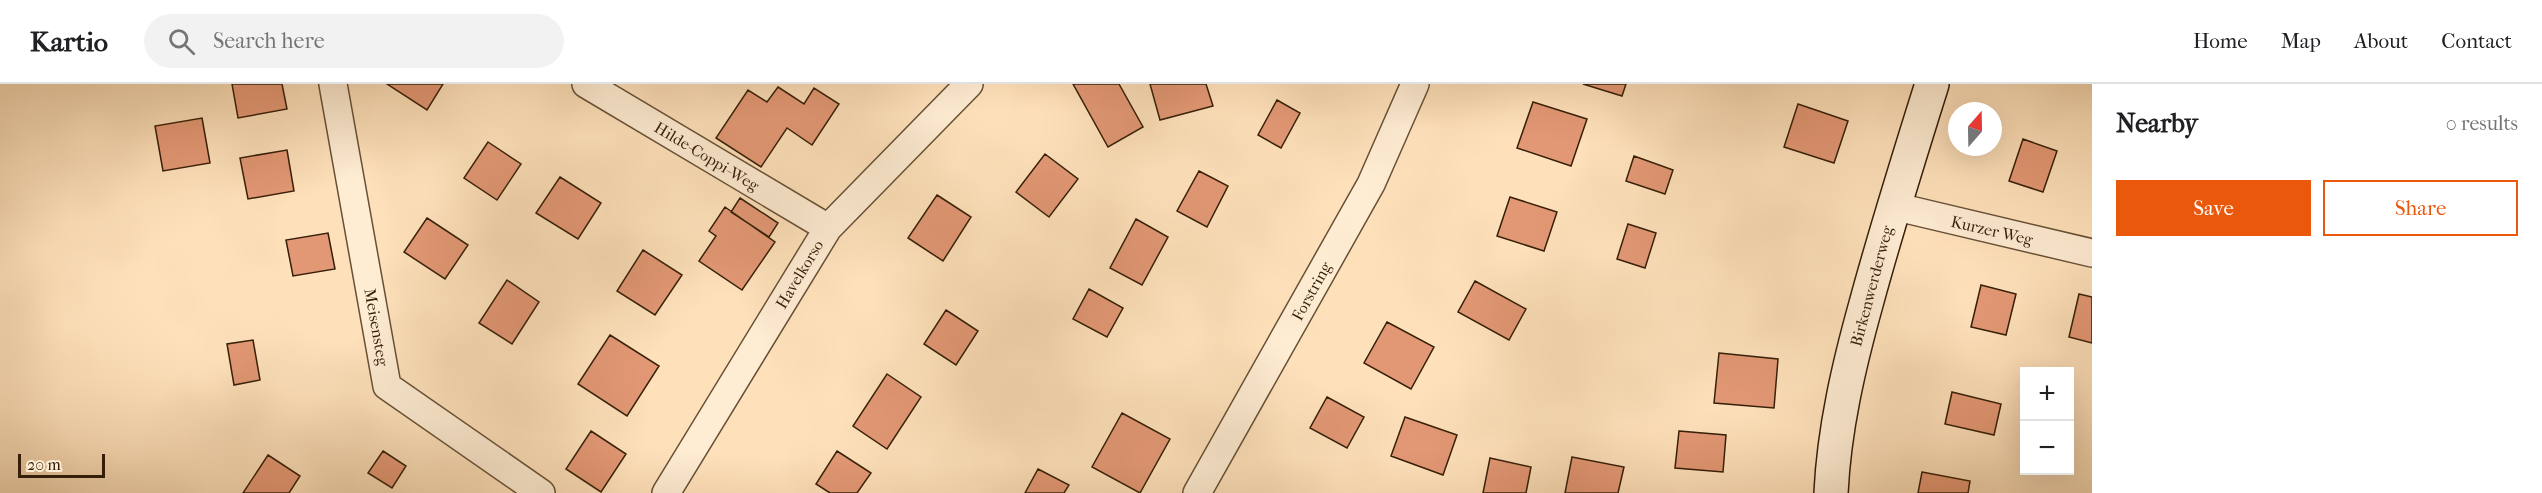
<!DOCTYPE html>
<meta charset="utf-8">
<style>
body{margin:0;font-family:"IM FELL French Canon",serif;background:#f2f2f2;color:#202124}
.controls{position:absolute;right:18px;bottom:18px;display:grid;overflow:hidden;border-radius:0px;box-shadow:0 6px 24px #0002}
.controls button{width:54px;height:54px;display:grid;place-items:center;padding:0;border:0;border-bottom:2px solid #e0e0e0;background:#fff;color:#202124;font:30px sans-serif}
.compass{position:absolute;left:1948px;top:18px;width:54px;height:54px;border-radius:50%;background:#fff;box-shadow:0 6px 24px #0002;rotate:20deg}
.scale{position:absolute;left:18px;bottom:15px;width:87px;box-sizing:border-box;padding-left:6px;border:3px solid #351f08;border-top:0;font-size:16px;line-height:21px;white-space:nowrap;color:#351f08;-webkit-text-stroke:4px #feecd3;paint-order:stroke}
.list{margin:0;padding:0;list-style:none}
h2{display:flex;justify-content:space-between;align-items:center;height:78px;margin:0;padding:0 24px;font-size:26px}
h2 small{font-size:20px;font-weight:400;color:#757577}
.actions{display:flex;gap:12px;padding:18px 24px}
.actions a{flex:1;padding:14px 0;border:2px solid #ea580c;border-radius:0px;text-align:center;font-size:21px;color:#ea580c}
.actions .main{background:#ea580c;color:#fff}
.icon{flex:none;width:33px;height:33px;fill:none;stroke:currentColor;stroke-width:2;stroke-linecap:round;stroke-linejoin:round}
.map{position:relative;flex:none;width:2092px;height:409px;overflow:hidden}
header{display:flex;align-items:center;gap:36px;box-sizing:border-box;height:84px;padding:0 30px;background:#fff;border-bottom:2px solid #e0e0e0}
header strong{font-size:28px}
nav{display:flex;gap:33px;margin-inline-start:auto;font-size:21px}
.search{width:420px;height:54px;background:#f2f2f2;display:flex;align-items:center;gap:15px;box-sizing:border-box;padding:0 21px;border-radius:33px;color:#757577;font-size:22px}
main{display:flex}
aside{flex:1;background:#fff}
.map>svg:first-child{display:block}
.building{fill:#e39875;stroke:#351f08;stroke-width:1.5}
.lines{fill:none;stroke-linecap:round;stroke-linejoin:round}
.street-casing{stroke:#675035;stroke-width:30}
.secondary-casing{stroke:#351f08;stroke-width:36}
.street{stroke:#feecd3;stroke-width:27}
.secondary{stroke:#feecd3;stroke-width:33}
.labels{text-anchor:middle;stroke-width:5;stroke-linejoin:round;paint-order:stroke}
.street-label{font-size:16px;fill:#351f08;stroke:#feecd3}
</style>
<header>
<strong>Kartio</strong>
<div class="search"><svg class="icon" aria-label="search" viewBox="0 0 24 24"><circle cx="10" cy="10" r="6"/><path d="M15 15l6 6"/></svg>Search here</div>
<nav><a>Home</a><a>Map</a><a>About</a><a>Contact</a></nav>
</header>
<main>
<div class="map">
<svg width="2092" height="409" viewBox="0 0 2092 409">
<rect width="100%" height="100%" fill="#fee1bb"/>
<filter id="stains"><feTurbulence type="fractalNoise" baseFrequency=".00333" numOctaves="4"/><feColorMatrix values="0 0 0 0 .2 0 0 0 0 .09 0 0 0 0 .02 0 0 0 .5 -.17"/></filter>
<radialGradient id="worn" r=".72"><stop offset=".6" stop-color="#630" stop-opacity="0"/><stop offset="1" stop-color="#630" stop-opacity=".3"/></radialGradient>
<!-- building -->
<path class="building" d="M232,0H282L287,25L238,34Z
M387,0H443L427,26Z
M1073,0H1119L1143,43L1108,63Z
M1150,0H1206L1213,22L1160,36Z
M1583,0H1626L1622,12Z
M778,3L804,20L814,4L839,20L812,61L787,44L761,83L716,54L748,6L767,18Z
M1277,16L1300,29L1281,64L1258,51Z
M1533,18L1587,35L1571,82L1517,64Z
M1798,20L1848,37L1834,79L1784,63Z
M202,34L210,79L163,87L155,42Z
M2023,55L2057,67L2043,108L2009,97Z
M488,58L521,80L497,116L464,94Z
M287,66L294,107L248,115L240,74Z
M1045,70L1078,95L1049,133L1016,108Z
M1634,72L1673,86L1665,110L1626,97Z
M1199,87L1228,102L1207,143L1177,127Z
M560,93L601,119L578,155L536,129Z
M937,111L971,133L943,177L908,154Z
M1510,113L1557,128L1544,167L1497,152Z
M740,114L778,139L769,153L731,128Z
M725,123L775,158L742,206L699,177L716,152L709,147Z
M427,134L468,161L445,195L404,168Z
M1136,135L1168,153L1142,201L1110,184Z
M1628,140L1656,149L1645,184L1617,175Z
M328,149L335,185L293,192L286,156Z
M643,166L682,191L655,231L617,207Z
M507,196L539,218L512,260L479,239Z
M1475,197L1526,225L1509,256L1458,228Z
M1981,201L2016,210L2006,251L1971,243Z
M1089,205L1123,224L1107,253L1073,235Z
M2079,210L2092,213V259L2069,253Z
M946,226L978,247L956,281L924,260Z
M1387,238L1434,263L1411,305L1364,279Z
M610,251L659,282L627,332L578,300Z
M253,256L260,296L234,301L227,260Z
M1719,269L1778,275L1774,324L1714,319Z
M887,290L921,313L887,365L853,342Z
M1952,308L2001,320L1994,351L1945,340Z
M1327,313L1364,333L1347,364L1310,344Z
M1122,329L1170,355L1140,409L1092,383Z
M1405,333L1457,351L1443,391L1391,372Z
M591,347L626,370L601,408L566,385Z
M1679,347L1726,351L1723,388L1675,384Z
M383,367L406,382L392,404L368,389Z
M837,367L871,389L857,409H830L816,400Z
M268,371L300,392L289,409H243Z
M1572,373L1624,383L1618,409H1565Z
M1490,374L1531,383L1526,409H1483Z
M1038,385L1069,401L1064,409H1025Z
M1922,388L1970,397L1968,409H1918Z"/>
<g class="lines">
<!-- street casing -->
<g class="street-casing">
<path id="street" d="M333,0L387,302L541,409
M586,0L828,144
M1893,122L2092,169
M666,409L828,144L969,0
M1197,409L1371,100L1415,0"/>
</g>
<!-- secondary casing -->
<g class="secondary-casing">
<path id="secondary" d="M1831,409C1834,345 1849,281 1866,220C1886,146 1909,73 1932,0"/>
</g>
<!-- street -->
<use href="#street" class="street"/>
<!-- secondary -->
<use href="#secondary" class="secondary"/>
</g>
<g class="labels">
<!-- street labels -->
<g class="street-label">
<text transform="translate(707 72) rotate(31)" y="6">Hilde-Coppi-Weg</text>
<text transform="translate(1992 146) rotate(13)" y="6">Kurzer Weg</text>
<text transform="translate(799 190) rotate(-59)" y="6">Havelkorso</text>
<text transform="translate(1871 202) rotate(-75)" y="6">Birkenwerderweg</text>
<text transform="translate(1311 207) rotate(-61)" y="6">Forstring</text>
<text transform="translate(377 243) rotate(80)" y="6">Meisensteg</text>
</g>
</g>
<rect width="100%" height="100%" filter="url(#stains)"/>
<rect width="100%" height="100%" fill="url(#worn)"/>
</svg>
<div class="controls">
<button>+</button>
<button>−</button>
</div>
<svg class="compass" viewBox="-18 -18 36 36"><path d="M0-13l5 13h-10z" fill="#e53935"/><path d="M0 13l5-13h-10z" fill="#757577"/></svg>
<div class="scale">20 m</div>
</div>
<aside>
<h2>Nearby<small>0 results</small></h2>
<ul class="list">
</ul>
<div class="actions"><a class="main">Save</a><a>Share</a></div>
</aside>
</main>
